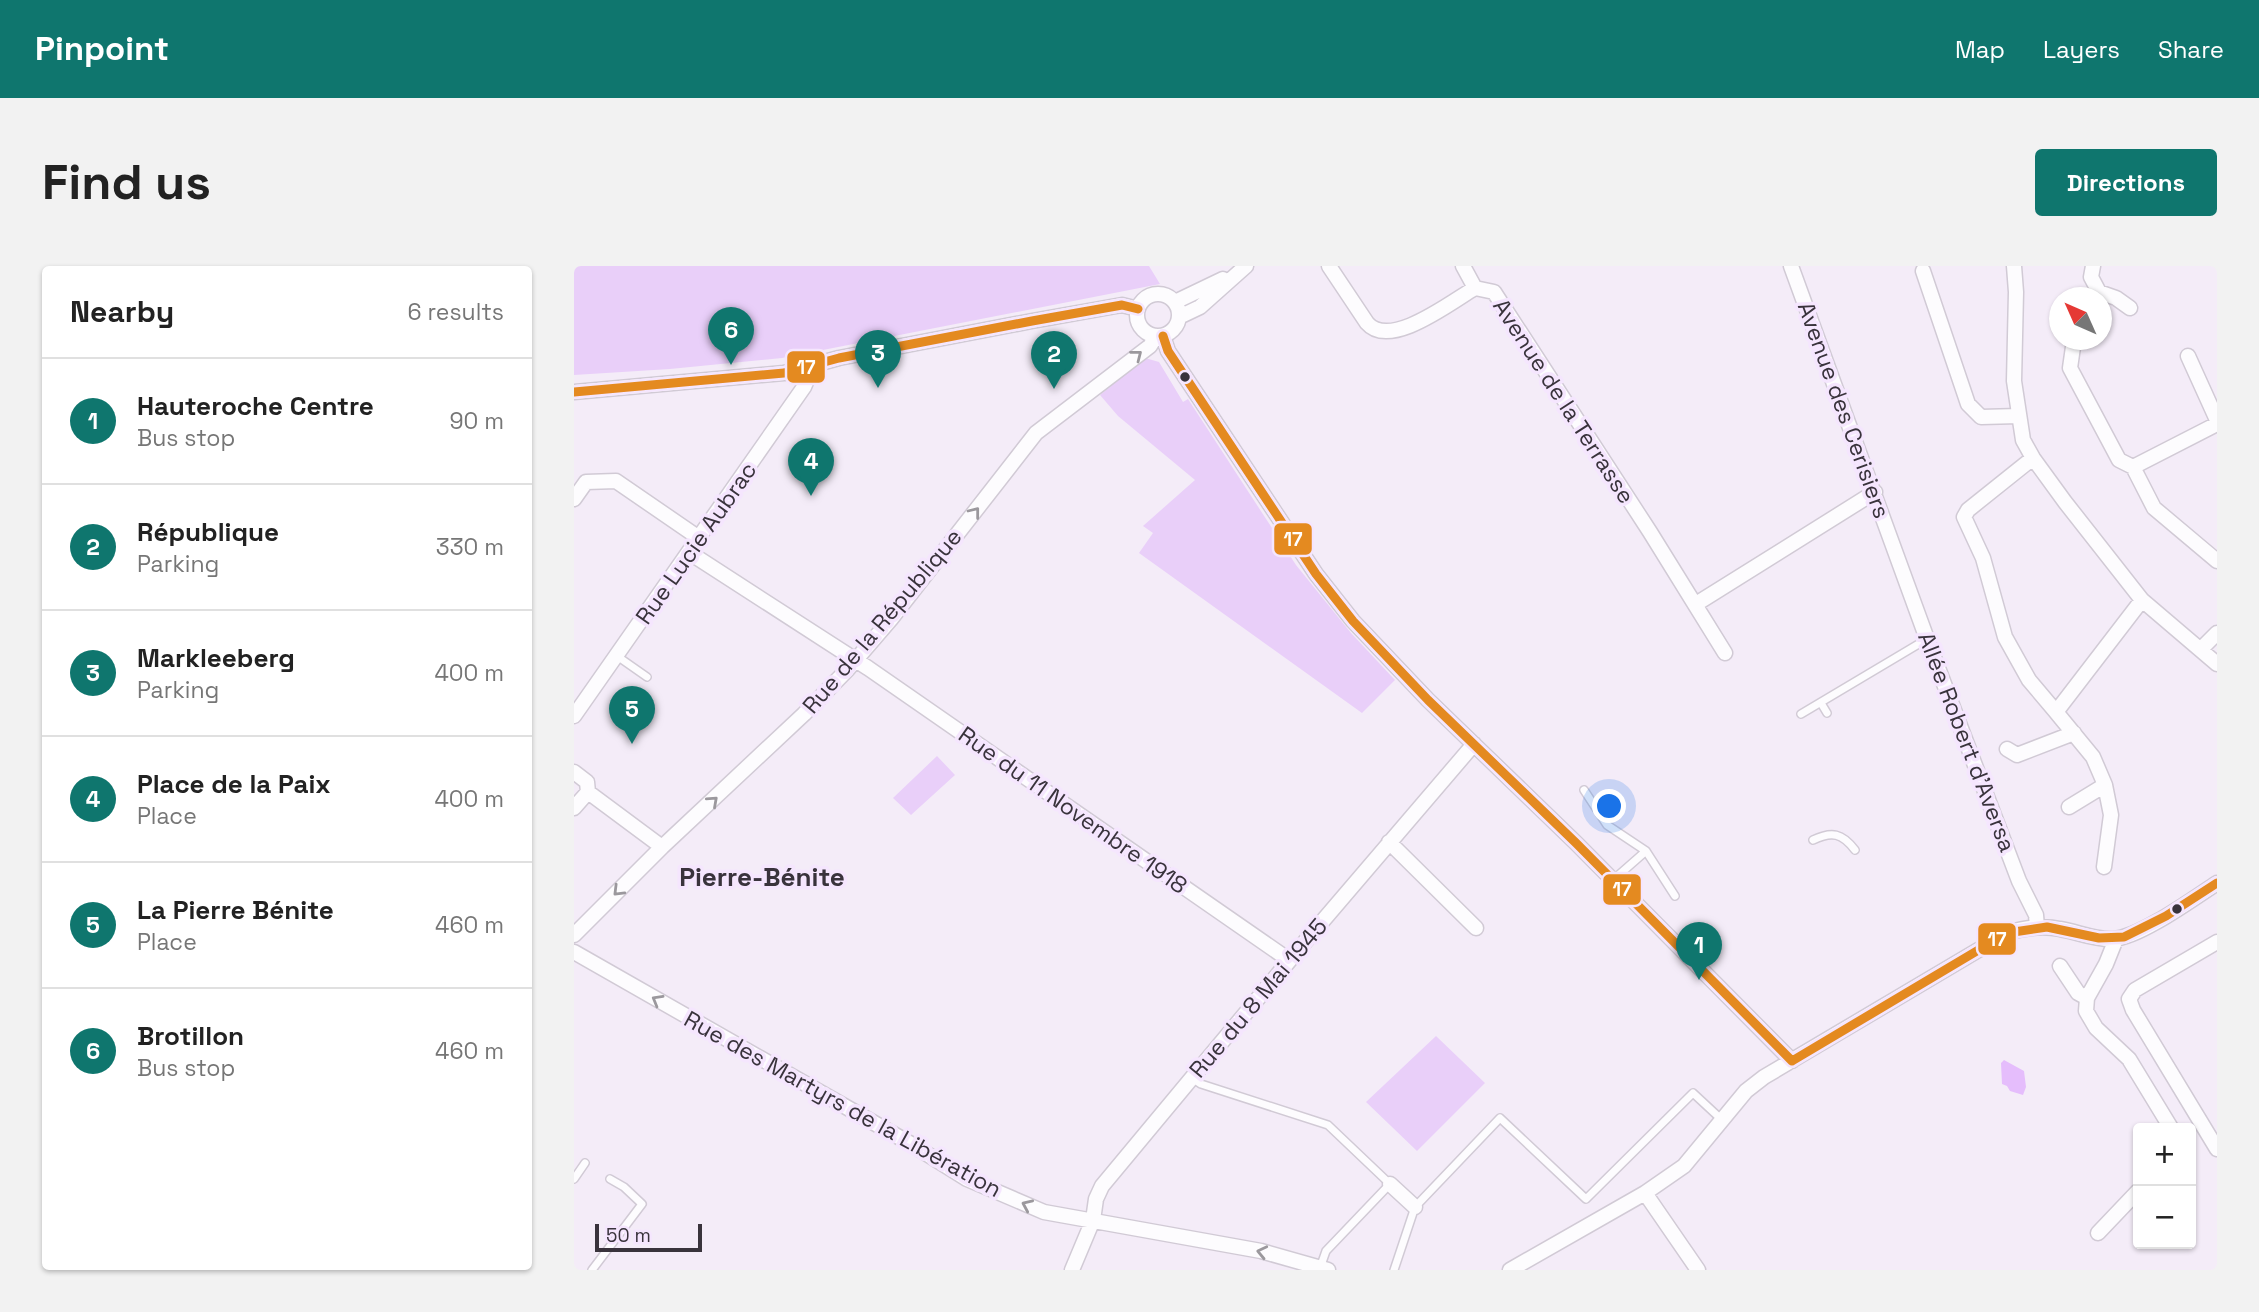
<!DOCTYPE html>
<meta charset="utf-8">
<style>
body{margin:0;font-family:"Space Grotesk",sans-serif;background:#f2f2f2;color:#222}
.controls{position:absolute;right:21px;bottom:21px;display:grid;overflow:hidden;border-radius:7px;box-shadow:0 2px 5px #0004}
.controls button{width:63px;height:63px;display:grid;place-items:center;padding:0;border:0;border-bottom:2px solid #e0e0e0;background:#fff;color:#222;font:35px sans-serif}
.compass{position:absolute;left:1475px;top:21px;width:63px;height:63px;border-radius:50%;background:#fff;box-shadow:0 2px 5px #0004;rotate:315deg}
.scale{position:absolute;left:21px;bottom:18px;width:107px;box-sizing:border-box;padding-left:7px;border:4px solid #39333c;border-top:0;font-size:19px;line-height:24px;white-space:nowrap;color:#39333c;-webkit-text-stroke:5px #f5e6fe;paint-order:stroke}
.you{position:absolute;left:1036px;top:541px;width:24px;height:24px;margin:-18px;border:5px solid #fff;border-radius:50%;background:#1a73e8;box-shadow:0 0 0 10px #1a73e833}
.badge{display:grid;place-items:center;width:46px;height:46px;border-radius:50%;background:#0f766e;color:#fff;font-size:23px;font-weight:700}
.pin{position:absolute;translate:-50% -58px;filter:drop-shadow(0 2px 4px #0008)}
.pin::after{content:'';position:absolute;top:37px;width:24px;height:21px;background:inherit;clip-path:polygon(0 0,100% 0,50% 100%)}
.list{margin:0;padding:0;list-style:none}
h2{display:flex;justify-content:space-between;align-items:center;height:91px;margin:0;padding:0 28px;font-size:30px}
h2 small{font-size:23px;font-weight:400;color:#767676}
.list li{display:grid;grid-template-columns:46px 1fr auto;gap:21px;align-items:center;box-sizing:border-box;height:126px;padding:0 28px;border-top:2px solid #e0e0e0}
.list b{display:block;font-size:26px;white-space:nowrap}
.list p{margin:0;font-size:23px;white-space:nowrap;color:#767676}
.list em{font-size:23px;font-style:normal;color:#767676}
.map{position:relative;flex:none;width:1643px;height:1004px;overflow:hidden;border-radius:7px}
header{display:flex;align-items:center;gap:42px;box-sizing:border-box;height:98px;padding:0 35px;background:#0f766e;color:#fff}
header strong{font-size:33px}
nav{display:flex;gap:38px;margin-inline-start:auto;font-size:24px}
.intro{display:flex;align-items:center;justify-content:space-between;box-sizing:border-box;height:168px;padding:0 42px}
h1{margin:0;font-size:49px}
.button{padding:18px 32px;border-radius:7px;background:#0f766e;color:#fff;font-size:24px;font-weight:700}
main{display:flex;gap:42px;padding:0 42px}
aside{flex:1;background:#fff;border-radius:7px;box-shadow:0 2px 5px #0004}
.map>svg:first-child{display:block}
.green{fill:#e9cff9}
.water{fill:#e5bdfc}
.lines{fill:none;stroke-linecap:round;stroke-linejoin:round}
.lane-casing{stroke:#d1cad5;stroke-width:10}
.street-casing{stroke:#d1cad5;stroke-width:17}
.lane{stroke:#fdfcfe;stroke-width:7}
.street{stroke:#fdfcfe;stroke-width:14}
.bus-1-casing{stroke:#f5e6fe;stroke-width:14}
.bus-1{stroke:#e48a20;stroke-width:9}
.oneway{stroke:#9b989d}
.bus-dot{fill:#39333c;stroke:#f5e6fe;stroke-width:2.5}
.labels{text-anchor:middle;stroke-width:7;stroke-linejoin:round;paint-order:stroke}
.street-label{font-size:23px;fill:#39333c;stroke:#f5e6fe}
.quarter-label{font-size:26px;font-weight:bold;fill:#39333c;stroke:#f5e6fe}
.line-badge{stroke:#f5e6fe;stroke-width:2.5}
.badge-label{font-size:19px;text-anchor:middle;font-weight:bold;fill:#fff}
</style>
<header>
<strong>Pinpoint</strong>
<nav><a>Map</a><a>Layers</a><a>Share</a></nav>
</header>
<div class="intro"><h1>Find us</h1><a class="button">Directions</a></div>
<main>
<aside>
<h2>Nearby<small>6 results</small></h2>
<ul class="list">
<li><span class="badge">1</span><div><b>Hauteroche Centre</b><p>Bus stop</p></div><em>90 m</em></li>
<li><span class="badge">2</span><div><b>République</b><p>Parking</p></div><em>330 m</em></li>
<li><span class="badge">3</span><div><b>Markleeberg</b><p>Parking</p></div><em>400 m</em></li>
<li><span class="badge">4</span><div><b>Place de la Paix</b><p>Place</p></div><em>400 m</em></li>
<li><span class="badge">5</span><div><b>La Pierre Bénite</b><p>Place</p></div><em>460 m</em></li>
<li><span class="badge">6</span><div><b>Brotillon</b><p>Bus stop</p></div><em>460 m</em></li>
</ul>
</aside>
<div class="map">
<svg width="1643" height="1004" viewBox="0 0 1643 1004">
<rect width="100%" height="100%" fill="#f4ecf8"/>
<!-- green -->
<path class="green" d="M0,0H575L586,18L208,92L96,103L0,109Z
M571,92L585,96L609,136L614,133L722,299L777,367L821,414L788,447L565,287L579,267L569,260L621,214L544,150L526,129Z
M363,490L381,509L337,549L319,532Z
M862,770L911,817L843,885L792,836Z"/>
<!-- water -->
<path class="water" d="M1430,794L1450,805L1452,821L1449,829L1436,825L1433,820L1428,818L1427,797Z"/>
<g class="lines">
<!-- lane casing -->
<g class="lane-casing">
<path id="lane" d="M43,390L73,411
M1247,437L1253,447
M1227,448L1353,373
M1010,524L1033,559L1072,585
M1239,574C1258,565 1268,567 1281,584
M1039,614L1072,585L1101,630
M618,812L627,818L754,859L816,918L752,985L746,1002
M0,913L11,897
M18,1004L68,938L50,921L36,913
M820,1004L841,941L926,852L1012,933L1119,827L1147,853"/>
</g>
<!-- street casing -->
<g class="street-casing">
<path id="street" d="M755,0L793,57C816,84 877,36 901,22L920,26L1076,266L1151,387
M889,0L901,22
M1217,0L1353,373L1445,615L1462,649L1463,661
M1440,0L1442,26L1440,115L1449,174L1459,192L1491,236L1568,334L1643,398
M1519,0L1517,11L1525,26L1542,32L1556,42
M1349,5L1394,138L1407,151L1445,150
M563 49a21 21 0 1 1 42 0a21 21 0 1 1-42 0Z
M601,36L649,13
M605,51L626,41L672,0
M589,70L594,85L742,308L779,355L854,434L1002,577L1218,795
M1500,74L1496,102L1545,194L1559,201
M1614,90L1643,154
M0,126L210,107L265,92L458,55L548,39L564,43
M1643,158L1559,201L1580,242L1643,295
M1459,192L1394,244L1390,251L1409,292L1431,371L1455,414L1482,446L1568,334
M0,233L12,216L42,215L125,272
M116,287L294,402L715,694
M1122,338L1301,226
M1627,383L1643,367
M1482,446L1519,491L1531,519L1495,541
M0,450L230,121L235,109V100
M1433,483L1443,489L1500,467
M0,506L13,516L14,526
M14,526L88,581
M0,542L14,526
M815,576L902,662
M1530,601L1537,549L1531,519
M0,669L88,581L230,448L274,403L317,353L462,167L576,80L582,70
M1542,673L1532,698L1513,732L1512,745L1522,762L1555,793L1597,862
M1643,676L1561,724L1555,733L1559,744L1643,883
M0,686L337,878L393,913L470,946L687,985L754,1004
M1486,700L1504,727L1513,732
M816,918L841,941
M1071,927L1124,1004
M1524,967L1564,925
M498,1004L519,954L522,933L528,920L735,671L900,478
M936,1004L1071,927L1110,900L1172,825L1190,811L1433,667C1450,662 1468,659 1486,663C1504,666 1520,674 1539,673C1565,672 1620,632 1643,617"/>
</g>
<!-- lane -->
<use href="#lane" class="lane"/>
<!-- street -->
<use href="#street" class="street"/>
<!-- bus-1 casing -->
<g class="bus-1-casing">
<path id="bus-1" d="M589,70L594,85L742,308L779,355L854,434L1002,577L1218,795
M0,126L210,107L265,92L458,55L548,39L564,43
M1218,795L1433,667L1473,661L1525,672L1550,671L1592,650L1643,617"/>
</g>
<!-- bus-1 -->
<use href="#bus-1" class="bus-1"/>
</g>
<!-- one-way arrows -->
<defs><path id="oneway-chevron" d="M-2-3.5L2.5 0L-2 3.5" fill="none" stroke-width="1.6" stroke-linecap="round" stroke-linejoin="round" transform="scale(1.75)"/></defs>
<g class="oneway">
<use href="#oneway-chevron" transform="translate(563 89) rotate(-38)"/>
<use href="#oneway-chevron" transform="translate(401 246) rotate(-52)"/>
<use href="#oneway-chevron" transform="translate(139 535) rotate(-42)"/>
<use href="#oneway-chevron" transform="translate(44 625) rotate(135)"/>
<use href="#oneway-chevron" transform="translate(83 734) rotate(-150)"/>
<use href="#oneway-chevron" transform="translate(453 939) rotate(-156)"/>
<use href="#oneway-chevron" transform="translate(688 986) rotate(-167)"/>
</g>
<!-- markers -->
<g class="bus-dot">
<circle cx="611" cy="111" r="6"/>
<circle cx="1603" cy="643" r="6"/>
</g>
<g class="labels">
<!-- street labels -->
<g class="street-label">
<text transform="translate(990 135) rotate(57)" y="8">Avenue de la Terrasse</text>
<text transform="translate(1270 144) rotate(70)" y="8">Avenue des Cerisiers</text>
<text transform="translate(122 277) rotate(-55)" y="8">Rue Lucie Aubrac</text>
<text transform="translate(308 355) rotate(-50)" y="8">Rue de la République</text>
<text transform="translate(1393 476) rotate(69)" y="8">Allée Robert d'Aversa</text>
<text transform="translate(499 544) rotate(35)" y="8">Rue du 11 Novembre 1918</text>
<text transform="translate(684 732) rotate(-50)" y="8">Rue du 8 Mai 1945</text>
<text transform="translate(269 838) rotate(29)" y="8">Rue des Martyrs de la Libération</text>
</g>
<!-- quarter labels -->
<g class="quarter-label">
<text x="188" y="620">Pierre-Bénite</text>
</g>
</g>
<g class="line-badge">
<rect x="212" y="84" width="40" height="34" rx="7" fill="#e48a20"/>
<rect x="699" y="256" width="40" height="34" rx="7" fill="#e48a20"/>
<rect x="1028" y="607" width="40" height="33" rx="7" fill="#e48a20"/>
<rect x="1403" y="656" width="40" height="34" rx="7" fill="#e48a20"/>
</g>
<g class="badge-label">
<text x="232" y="108">17</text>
<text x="719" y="280">17</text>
<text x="1048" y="630">17</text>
<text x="1423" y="680">17</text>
</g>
</svg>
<div class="controls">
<button>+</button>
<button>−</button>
</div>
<svg class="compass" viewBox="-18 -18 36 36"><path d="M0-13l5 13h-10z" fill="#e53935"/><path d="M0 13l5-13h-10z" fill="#767676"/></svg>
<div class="scale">50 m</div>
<div class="you"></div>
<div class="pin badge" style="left:1125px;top:714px">1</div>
<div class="pin badge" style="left:480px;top:123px">2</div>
<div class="pin badge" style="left:304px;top:122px">3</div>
<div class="pin badge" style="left:237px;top:230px">4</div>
<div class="pin badge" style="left:58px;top:478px">5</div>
<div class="pin badge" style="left:157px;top:99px">6</div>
</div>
</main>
